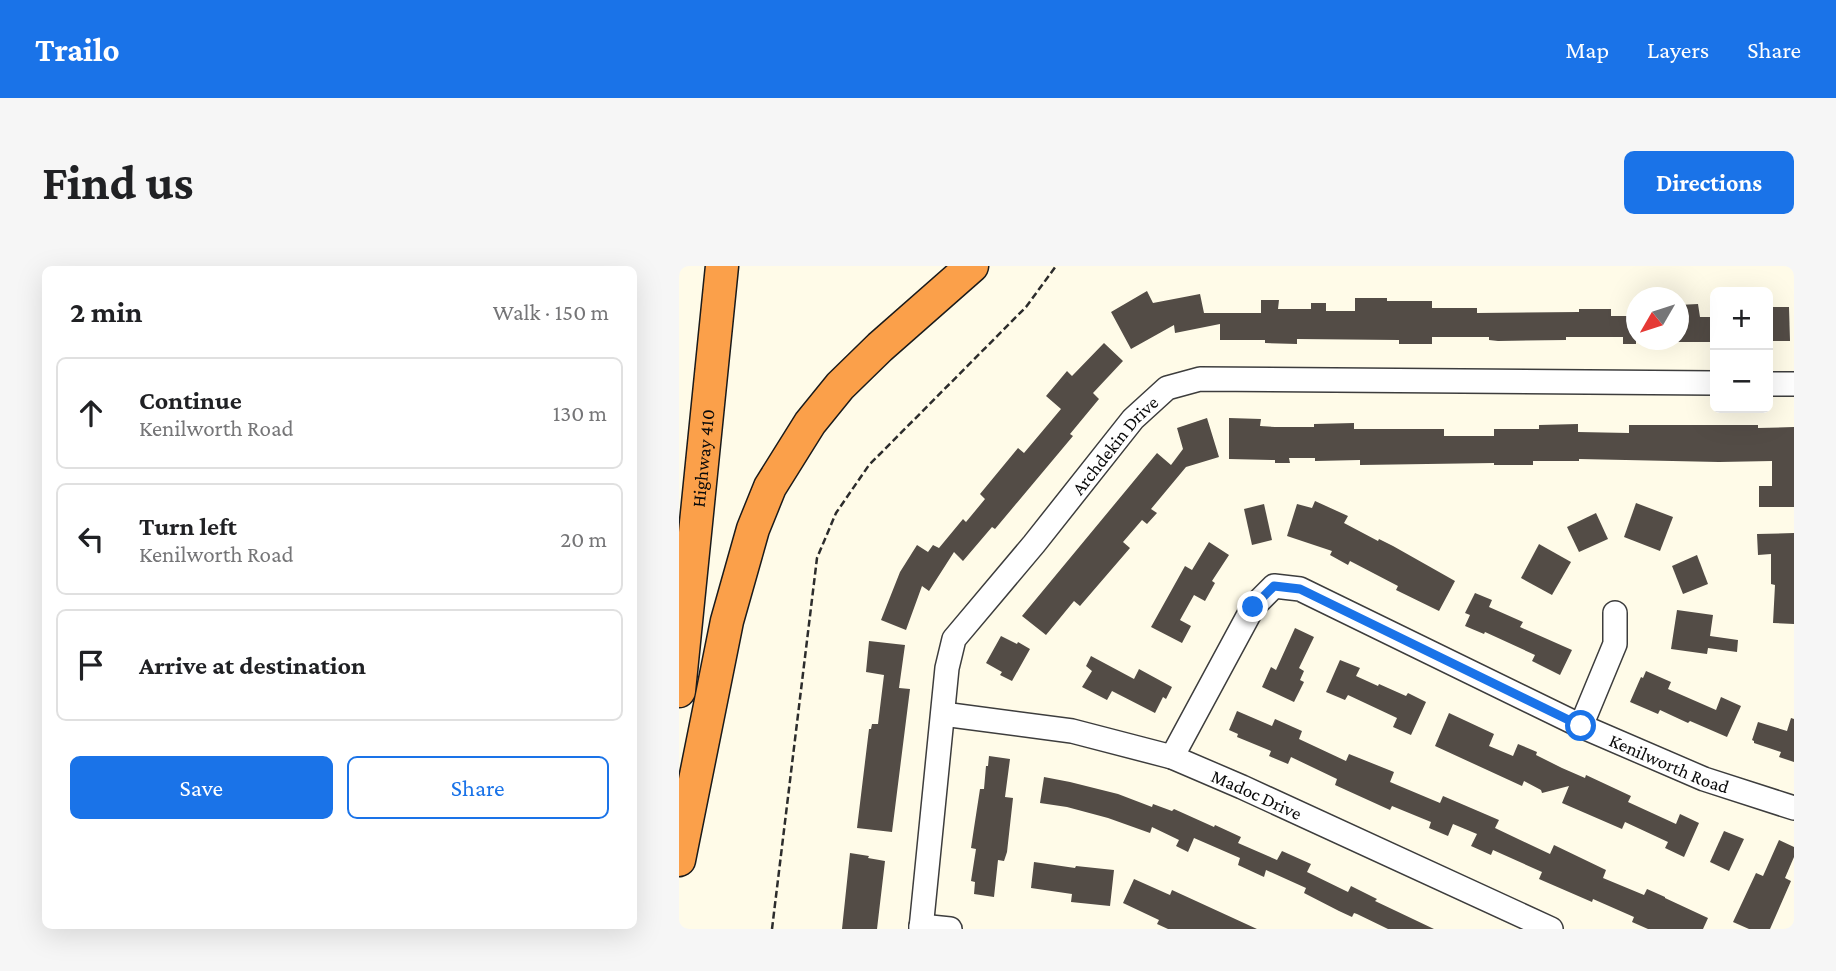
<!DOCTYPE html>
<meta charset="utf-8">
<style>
body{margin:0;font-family:"Crimson Pro",serif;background:#f6f6f6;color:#202124}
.controls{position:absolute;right:21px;top:21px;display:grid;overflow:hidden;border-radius:10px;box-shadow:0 7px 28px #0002}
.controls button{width:63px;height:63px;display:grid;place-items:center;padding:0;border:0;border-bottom:2px solid #e0e0e0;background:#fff;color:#202124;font:35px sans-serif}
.compass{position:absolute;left:947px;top:21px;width:63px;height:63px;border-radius:50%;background:#fff;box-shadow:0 7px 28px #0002;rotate:231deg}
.stop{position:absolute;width:21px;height:21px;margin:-16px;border:5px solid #1a73e8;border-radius:50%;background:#fff}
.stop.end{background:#1a73e8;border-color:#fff;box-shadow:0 2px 7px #0008}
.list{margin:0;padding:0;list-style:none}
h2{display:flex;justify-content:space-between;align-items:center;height:91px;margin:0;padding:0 28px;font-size:30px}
h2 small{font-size:23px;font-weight:400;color:#757577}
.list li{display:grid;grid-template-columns:46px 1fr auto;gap:21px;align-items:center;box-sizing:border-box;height:112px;margin:0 14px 14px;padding:0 14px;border:2px solid #e0e0e0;border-radius:10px}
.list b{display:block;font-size:26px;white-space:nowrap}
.list p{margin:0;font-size:23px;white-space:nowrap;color:#757577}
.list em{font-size:23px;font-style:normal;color:#757577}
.actions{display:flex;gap:14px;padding:21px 28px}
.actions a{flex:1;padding:16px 0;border:2px solid #1a73e8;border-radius:10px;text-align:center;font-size:24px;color:#1a73e8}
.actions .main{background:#1a73e8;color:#fff}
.icon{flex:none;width:38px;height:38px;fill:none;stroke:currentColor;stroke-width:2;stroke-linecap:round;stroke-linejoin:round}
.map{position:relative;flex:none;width:1115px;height:663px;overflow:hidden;border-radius:10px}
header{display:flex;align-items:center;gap:42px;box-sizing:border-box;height:98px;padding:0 35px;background:#1a73e8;color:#fff}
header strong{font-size:33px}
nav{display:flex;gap:38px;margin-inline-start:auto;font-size:24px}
.intro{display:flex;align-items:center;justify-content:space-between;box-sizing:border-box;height:168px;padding:0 42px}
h1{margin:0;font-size:49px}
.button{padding:18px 32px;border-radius:10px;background:#1a73e8;color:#fff;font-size:24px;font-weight:700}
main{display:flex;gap:42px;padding:0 42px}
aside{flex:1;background:#fff;border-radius:10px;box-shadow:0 7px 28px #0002}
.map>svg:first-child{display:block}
.building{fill:#534c46}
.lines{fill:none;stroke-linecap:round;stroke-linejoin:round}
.minor-casing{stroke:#3d3d3d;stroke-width:26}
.highway-casing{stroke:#1b1b1b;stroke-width:35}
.path{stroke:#2c2c2c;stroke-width:2.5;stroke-dasharray:7 3.5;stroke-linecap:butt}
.minor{stroke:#fff;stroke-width:23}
.highway{stroke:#fba04a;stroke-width:32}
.route{stroke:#1a73e8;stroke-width:9}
.labels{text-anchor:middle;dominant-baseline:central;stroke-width:7;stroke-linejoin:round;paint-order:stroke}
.street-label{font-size:19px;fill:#0a0a0a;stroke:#fff}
</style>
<header>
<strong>Trailo</strong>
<nav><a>Map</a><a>Layers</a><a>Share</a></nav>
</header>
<div class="intro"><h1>Find us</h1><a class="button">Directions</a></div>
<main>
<aside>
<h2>2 min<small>Walk · 150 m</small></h2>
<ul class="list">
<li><svg class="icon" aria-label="ahead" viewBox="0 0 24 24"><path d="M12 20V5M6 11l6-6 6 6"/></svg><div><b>Continue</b><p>Kenilworth Road</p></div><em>130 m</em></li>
<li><svg class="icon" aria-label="left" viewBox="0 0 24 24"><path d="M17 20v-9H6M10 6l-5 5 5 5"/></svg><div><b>Turn left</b><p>Kenilworth Road</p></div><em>20 m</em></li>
<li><svg class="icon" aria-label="arrive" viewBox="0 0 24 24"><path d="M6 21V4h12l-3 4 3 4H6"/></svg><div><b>Arrive at destination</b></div></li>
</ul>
<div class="actions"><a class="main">Save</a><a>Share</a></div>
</aside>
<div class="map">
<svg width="1115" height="663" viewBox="0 0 1115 663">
<rect width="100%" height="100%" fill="#fffbe8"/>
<g class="building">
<path d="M468,25l6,12 47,-9 4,19h57v-13h18l-1,9h33v-6h15v8h29v-13h32v3h45v7h45v5l102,-1v-3h32v7h25v28h-13v-7h-57v3l-68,1 -9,-1v-3h-57v7h-33v-4l-102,-1v5l-32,-1v-3h-45v-16l-45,9 -1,-8 -43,24 -20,-37z"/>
<path d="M1019,38l2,13h15v25h-37v-37z"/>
<path d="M1089,41h21l1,34h-22z"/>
<path d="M425,77l19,18 -30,32 6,6 -29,35 3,2 -78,93 -3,-2 -29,34 -9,-9 -25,39 -7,-5 -16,44 -25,-10 19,-48 17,-27 11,7 5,-7 6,3 24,-29 3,3 19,-23 -5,-5 38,-46 6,5 37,-44 -15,-13 21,-25 5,5z"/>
<path d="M528,152l12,39 -33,10 -35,42 6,4 -10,11 -5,-4 -19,22 7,6 -50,58 -6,-5 -28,34 -24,-19 135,-163 14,12 12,-16 -6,-21z"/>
<path d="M550,152l32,1 -1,7 15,1h39v-3l40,-1v6h90v7h50v-7h45v-4l39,-1v8l51,1v-8h129v3l36,-1v80h-35v-21h13v-25l-53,1 -140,-3v2h-46v4h-39v-2l-134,2v-5l-45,1v-3h-26l1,5h-15v-3l-46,-1z"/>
<path d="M636,235l33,15 -4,7 34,18 1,-2 14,7 62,35 -16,30 -43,-21 2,-4 -48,-25 -2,4 -18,-10 2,-4 -45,-15 10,-32 15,4z"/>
<path d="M957,237l37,14 -13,34 -36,-14z"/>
<path d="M585,238l8,36 -20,5 -8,-36z"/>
<path d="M917,247l12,26 -29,13 -12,-25z"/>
<path d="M1115,267v91l-21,-1 2,-38 -4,-1v-30l-13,1 -1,-21z"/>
<path d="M530,276l20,13 -17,26 3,2 -10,18 -11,-6 -14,25 11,6 -9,17 -31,-16 34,-61 7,4z"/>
<path d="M860,278l32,18 -19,33 -31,-17z"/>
<path d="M1018,289l11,29 -25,10 -11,-28z"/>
<path d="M796,327l17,7 -3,7 34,15 -3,5 52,23 -12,25 -28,-14 3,-6 -50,-23 -1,2 -19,-8 5,-11 -5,-2z"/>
<path d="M998,344l36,5 -3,21 28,4 -1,12 -29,-4 -1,6 -36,-5z"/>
<path d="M616,362l19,9 -15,31 5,3 -4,9 4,2 -10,20 -32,-15 9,-20 5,3z"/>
<path d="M322,370l16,8 1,-2 12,7 -18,32 -12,-6 2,-3 -16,-9z"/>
<path d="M190,375l36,4 -6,43 11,1 -18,143 -35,-4 12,-99h2l1,-5h6l6,-49 -18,-3z"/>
<path d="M412,390l43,23 5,-10 33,18 -6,12 -3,-2 -8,16 -43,-22 -5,9 -25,-13 10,-16 -6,-5z"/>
<path d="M661,394l20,8 -4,8 22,10 1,-2 27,12 2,-3 18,9 -15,33 -18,-8 4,-9 -49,-23 -3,5 -19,-8z"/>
<path d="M967,405l25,11 -3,7 48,21 5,-13 20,9 -14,31 -37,-16 -2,2 -28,-13 -2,4 -28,-12 11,-25 2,1z"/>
<path d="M558,445l35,15 3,-7 27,12 -3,8 47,22 3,-7 45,18 -4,10 50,21 3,-7 56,24 -4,8 55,26 4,-9 52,25 -3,8 41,17 3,-6 18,8v1l43,20 -5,11h-55l-16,-7 2,-5 -41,-18 -1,3 -53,-23 3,-7 -49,-22 -2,5 -20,-9 6,-12 -24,-10 -5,12 -19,-8 2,-6 -39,-16 -2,4 -55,-25 2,-6 -46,-22 -3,7 -19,-8 2,-5 -34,-14 1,-3 -9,-4z"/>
<path d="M770,447l45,21 -5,12 24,10 5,-12 19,8 -1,3 26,13 23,10 1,-3 45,21 -3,6 48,22 4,-10 19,9 -15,34 -19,-9 3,-6 -43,-20 -3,7 -60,-26 7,-17 -27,7 -1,-3 -17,-9 -2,5 -87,-40z"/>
<path d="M1112,452l3,1v43l-15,-5 2,-5 -27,-9v-2l-2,-1 6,-18 29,9z"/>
<path d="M310,490l21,3 -5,38 8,1 -6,54 -3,9 -6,-1 -4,37 -20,-3 1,-12 -4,-1 5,-32 -5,-1 3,-20 6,-39h4l2,-23h2z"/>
<path d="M365,511l26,5 48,12 34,13 1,-3 19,7 2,-2 40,18 1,-2 26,12 -3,6 39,17 5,-9 29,13 -4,8 41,20 3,-6 26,13 -2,2 59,28h-46l-31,-15 -3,-1 -2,4 -13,-6 -35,-18 2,-5 -40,-18 -2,7 -26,-12 2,-7 -46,-20 -6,14 -12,-6 3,-6 -27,-13 -2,6 -42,-15 -41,-11 -27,-4z"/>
<path d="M1045,565l20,8 -15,32 -19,-9z"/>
<path d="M1100,574l15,7v10l-9,21 6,3 -21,48h-21l-16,-7 23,-49 7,3z"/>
<path d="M171,587l19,3 -1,2 17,3 -8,68h-35z"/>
<path d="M355,596l41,6 1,-2 38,4 -4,36 -39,-4 1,-8 -41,-6z"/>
<path d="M455,613l36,16 2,-5 85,39h-89l-11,-5 2,-4 -36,-17z"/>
</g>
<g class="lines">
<g class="minor-casing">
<g id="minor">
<path d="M1089,118h26"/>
<path id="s1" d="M264,448l129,17 100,26 70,30 309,142"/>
<path d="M902,460l34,-82v-31"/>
<path id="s2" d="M493,491l81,-150 21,-21 26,3 281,137 123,53 90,29"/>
<path d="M242,660l29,3"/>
<path id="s3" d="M242,663l26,-261 7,-29 80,-95 99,-125 34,-31 33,-9 515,4"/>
</g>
</g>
<g class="highway-casing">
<g id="highway">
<path id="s4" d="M0,425l43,-425"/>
<path d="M0,594l48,-239 26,-92 17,-42 40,-64 30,-37 40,-39 92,-81"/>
</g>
</g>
<path class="path" d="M93,663l45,-371 19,-45 33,-48 157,-158 30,-41"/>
<use href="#minor" class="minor"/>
<use href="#highway" class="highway"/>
</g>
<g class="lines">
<path class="route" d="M574,341l21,-21 26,3 281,137"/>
</g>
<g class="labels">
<g class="street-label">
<text stroke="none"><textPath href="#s3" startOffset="544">Archdekin Drive</textPath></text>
<text stroke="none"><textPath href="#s4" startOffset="234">Highway 410</textPath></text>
<text stroke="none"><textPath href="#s2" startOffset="635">Kenilworth Road</textPath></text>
<text stroke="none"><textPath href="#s1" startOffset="326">Madoc Drive</textPath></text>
</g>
</g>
</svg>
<div class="controls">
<button>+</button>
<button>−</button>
</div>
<svg class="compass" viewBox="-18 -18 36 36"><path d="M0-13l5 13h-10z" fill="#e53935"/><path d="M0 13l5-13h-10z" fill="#757577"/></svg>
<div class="stop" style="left:902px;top:460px"></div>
<div class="stop end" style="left:574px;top:341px"></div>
</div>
</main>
